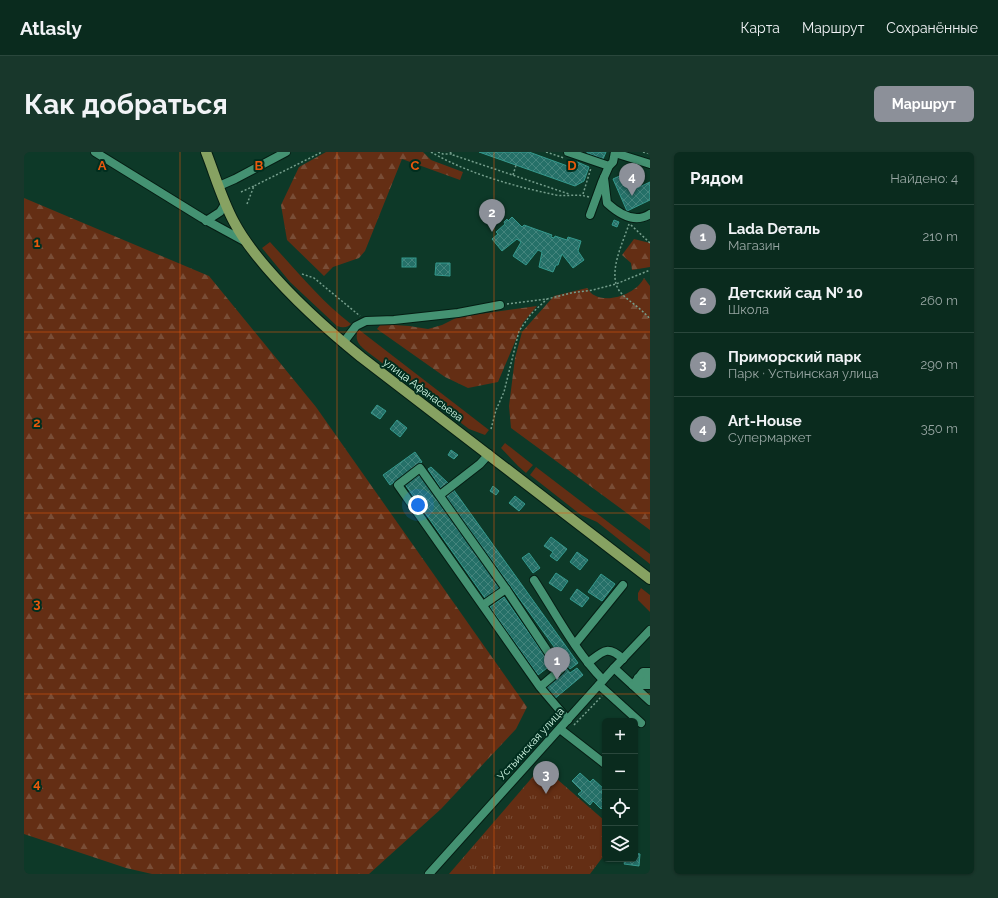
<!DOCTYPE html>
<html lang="ru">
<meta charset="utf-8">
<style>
body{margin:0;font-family:Raleway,sans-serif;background:#18372b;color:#f1f3f6}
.controls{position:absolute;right:12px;bottom:12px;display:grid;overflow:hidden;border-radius:6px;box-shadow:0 1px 3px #0004}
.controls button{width:36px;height:36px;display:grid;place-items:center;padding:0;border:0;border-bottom:1px solid #2a473c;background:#0a2b1e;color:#f1f3f6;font:20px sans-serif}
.you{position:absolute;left:394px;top:353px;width:14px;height:14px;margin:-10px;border:3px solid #fff;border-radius:50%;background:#1a73e8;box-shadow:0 0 0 6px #1a73e833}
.badge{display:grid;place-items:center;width:26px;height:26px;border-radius:50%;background:#8c9099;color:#fff;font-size:13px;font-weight:700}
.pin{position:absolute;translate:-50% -33px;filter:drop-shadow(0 1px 2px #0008)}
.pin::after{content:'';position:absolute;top:21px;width:14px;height:12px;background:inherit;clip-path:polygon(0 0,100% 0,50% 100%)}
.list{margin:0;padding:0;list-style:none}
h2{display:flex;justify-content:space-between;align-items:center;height:52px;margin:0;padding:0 16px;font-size:17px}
h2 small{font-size:13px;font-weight:400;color:#99a7a4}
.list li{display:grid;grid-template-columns:26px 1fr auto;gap:12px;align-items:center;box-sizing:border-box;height:64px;padding:0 16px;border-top:1px solid #2a473c}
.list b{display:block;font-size:15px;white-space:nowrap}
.list p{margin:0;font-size:13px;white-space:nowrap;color:#99a7a4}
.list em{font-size:13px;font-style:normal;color:#99a7a4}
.icon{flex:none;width:22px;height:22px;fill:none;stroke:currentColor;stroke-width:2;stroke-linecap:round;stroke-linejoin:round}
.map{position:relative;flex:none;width:626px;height:722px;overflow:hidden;border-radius:6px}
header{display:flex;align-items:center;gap:24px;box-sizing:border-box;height:56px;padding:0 20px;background:#0a2b1e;border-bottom:1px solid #2a473c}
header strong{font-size:19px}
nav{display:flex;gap:22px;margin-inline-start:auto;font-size:14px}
.intro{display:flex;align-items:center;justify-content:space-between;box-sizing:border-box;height:96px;padding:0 24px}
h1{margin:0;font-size:28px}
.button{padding:10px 18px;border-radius:6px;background:#8c9099;color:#fff;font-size:14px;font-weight:700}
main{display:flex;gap:24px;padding:0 24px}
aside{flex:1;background:#0a2b1e;border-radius:6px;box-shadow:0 1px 3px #0004}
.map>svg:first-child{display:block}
.grass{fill:#642e14}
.forest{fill:url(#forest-firs)}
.park{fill:url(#park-tufts)}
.building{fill:url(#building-cross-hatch);stroke:#35998d}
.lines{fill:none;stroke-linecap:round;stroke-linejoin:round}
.minor-casing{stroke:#051d13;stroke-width:10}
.major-casing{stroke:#051d13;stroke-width:12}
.path{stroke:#759e8c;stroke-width:1.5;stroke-dasharray:2 2;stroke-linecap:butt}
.minor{stroke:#449272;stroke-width:8}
.major{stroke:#87a262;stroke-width:10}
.grid{fill:none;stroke:#e8590c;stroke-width:1;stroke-opacity:0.55}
.labels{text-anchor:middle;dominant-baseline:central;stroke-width:4;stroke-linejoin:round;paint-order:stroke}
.street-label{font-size:11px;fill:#d1f7e4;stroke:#012e1f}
.grid-label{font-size:13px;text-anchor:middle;font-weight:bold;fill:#e8590c;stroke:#012e1f;stroke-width:4;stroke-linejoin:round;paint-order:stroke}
</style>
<header>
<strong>Atlasly</strong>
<nav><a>Карта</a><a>Маршрут</a><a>Сохранённые</a></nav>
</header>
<div class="intro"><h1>Как добраться</h1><a class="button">Маршрут</a></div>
<main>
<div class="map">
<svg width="626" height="722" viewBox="0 0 626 722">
<defs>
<pattern id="forest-firs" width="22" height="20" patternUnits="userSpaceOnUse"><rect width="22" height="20" fill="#642e14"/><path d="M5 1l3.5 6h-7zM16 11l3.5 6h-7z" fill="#794d36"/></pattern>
<pattern id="park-tufts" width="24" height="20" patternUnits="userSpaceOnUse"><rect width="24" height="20" fill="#642e14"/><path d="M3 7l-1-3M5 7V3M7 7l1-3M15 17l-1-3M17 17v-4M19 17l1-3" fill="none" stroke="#794d36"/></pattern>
<pattern id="building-cross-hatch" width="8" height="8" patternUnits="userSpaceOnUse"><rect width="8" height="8" fill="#257068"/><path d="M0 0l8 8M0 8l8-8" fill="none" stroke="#44857d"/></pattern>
</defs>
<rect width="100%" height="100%" fill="#0d3928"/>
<g class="grass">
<path d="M246,90c26,28 51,59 81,82 -4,4 -8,4 -14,2l-47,-44 -28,-34z"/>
<path d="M334,177l131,101 -4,5 -16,-6 -104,-79c-8,-7 -10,-11 -7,-21z"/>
<path d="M481,291l28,22 -7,8 -8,-7 -17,-18z"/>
<path d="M512,315l114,87v10l-53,-42 -16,-7 -51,-40z"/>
<path d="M617,436l9,7v17l-12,-12v-7z"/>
</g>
<g class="forest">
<path d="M302,0h97l8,8 32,12 -3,8 -58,-21 -37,92 -6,7 -26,9 -9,9 -37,-36 -6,-35 18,-38z"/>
<path d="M0,46l185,78 107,131 211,300 -11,22 -75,80 -72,65h-217l-26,-6 -102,-34z"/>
<path d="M610,87l16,4v24l-18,3 -1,-7 -9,-8z"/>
<path d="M620,126l6,8v244l-139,-102 -2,-22 6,-48 7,-26 32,-36 33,-8c2,2 4,6 7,7 15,9 43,-2 50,-17z"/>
<path d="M513,154l-14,17 -25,59 -30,6 -23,-11 -68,-48 4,-5 28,2 19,3 14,-4 16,-8z"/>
</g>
<path class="park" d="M518,614l63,55v33l-15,20h-141z"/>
<g class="building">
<path d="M455,0h50l44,16 2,-7 14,6 -5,14 -9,5z"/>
<path d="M563,0h19l-3,7 -16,-6z"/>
<path d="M604,20l7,17 15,-7v18l-23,11 -14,-32z"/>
<path d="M488,65l10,10 2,-2 28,10 -1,2 3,1 1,-2 12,4 1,-3 13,4 -3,10 6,9 -11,8 -11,-14 -4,11h-2l-3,7 -14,-5 3,-15 -4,-2 -12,15 -13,-9 8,-14 -4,-3 -15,12 -10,-12 6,-5 -2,-2 9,-8 -1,-2 3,-3 1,2z"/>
<path d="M590,68l5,2 -2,5 -5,-2z"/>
<rect x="378" y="106" width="14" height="9"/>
<path d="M412,111h14v13l-15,-1z"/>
<path d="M353,253l9,6 -6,8 -9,-6z"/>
<path d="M373,268l10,8 -7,9 -10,-8z"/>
<path d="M427,298l7,5 -4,4 -6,-4z"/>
<path d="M391,300l7,10 -32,23 -7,-10z"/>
<path d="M407,315l17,16 -6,7 -14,-21z"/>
<path d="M395,320l81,115 -15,11 -81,-115z"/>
<path d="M469,334l6,5 -3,4 -6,-4z"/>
<path d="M429,337l125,174 -8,6 -125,-174z"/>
<path d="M491,344l10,8 -6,7 -10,-8z"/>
<path d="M527,385l16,12 -10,12 -7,-5 3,-4 -9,-6z"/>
<path d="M553,400l11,8 -8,10 -10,-8z"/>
<path d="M505,401l11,15 -7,5 -11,-15z"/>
<path d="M532,421l12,8 -7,10 -12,-8z"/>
<path d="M577,422l14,10 -13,17 -14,-9z"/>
<path d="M553,437l12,9 -7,9 -12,-8z"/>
<path d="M480,445l47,68 -13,10 -48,-68z"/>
<path d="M542,516l4,5 7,-5 6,7 -30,25 -10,-13z"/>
<path d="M556,621l10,9 3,-3 11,10 -3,3 4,4v9l-4,4 -8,-8 -3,4 -12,-11 4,-3 -10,-10z"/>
<path d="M611,701l5,1 -1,12 -15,-2 1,-2 -10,-2v-1h20z"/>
</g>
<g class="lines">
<g class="minor-casing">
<g id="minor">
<path d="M71,0l107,66 44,24"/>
<path d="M544,0l41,14"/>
<path d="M591,1l35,11"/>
<path d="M580,26l3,25c12,11 28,21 43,11"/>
<path d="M195,34l16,-7 51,-27"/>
<path d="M566,63l12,-33 7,-16 4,-4 2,-10"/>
<path d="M182,69l14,-9 5,-8"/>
<path d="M319,191l13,-17 10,-5 28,-1 64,-7 42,-8"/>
<path d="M416,343l40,-31 9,-10"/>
<path d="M510,428c22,34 41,71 69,100"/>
<path d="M459,453l23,-16"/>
<path d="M551,492l48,-59"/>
<path d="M564,511c14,-11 19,-19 35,-4"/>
<path d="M590,516l36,33"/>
<path d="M614,526h12"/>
<path d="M575,533l42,38"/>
<path d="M609,533l10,-13h7"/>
<path d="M609,533h17"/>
<path d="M516,535l20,-17 -54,-81 -86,-121 -22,17 142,202 28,33"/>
<path d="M536,577l45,35"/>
<path d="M405,722l185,-206 36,-38"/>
</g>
</g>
<g class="major-casing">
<path id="major" d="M182,0c9,23 16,48 28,70 9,17 20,31 32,45 30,35 59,61 95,90l289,222"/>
</g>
<g class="path">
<path d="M407,0c38,22 82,34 125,43 12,2 20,-2 33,2"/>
<path d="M414,0l5,2h9"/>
<path d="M426,0l3,3 116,39"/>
<path d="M522,0l18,6"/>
<path d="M619,0l7,2"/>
<path d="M489,23l3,-10"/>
<path d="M217,40l13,-6"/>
<path d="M559,42l8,-26"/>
<path d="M223,52l7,-18 68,-34"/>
<path d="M605,72c-6,19 -24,53 -7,70 9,9 20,15 28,25"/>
<path d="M607,73l19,18"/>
<path d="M278,122l12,4 46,38"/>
<path d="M483,152l40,-5 24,-6 22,-3 23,-6 34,-14"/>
<path d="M467,277l5,-19 8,-18 15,-61 12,-17 16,-15"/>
<path d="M550,573l28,-29"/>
</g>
<use href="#minor" class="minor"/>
<use href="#major" class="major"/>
</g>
<path class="grid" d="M156,0v722M313,0v722M470,0v722M0,180h626M0,361h626M0,542h626"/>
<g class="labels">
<g class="street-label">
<text transform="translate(399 238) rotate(37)">улица Афанасьева</text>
<text transform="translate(507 592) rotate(-48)">Устьинская улица</text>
</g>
</g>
<g class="grid-label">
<text x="78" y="18">A</text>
<text x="235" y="18">B</text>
<text x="391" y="18">C</text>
<text x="548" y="18">D</text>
<text x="13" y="95">1</text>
<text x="13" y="275">2</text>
<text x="13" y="456">3</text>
<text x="13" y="636">4</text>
</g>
</svg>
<div class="controls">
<button>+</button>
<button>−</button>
<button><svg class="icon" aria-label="locate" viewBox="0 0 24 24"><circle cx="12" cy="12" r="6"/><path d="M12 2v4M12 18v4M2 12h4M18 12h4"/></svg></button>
<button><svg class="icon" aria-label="layers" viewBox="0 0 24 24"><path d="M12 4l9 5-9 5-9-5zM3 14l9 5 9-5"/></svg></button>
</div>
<div class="you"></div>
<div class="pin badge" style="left:533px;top:528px">1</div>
<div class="pin badge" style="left:468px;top:80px">2</div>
<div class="pin badge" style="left:522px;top:642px">3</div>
<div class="pin badge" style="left:608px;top:44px">4</div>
</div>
<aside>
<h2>Рядом<small>Найдено: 4</small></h2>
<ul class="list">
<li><span class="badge">1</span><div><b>Lada Dеталь</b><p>Магазин</p></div><em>210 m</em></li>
<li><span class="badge">2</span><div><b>Детский сад № 10</b><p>Школа</p></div><em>260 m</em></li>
<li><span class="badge">3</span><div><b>Приморский парк</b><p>Парк · Устьинская улица</p></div><em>290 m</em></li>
<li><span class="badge">4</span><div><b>Art-House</b><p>Супермаркет</p></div><em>350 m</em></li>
</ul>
</aside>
</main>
